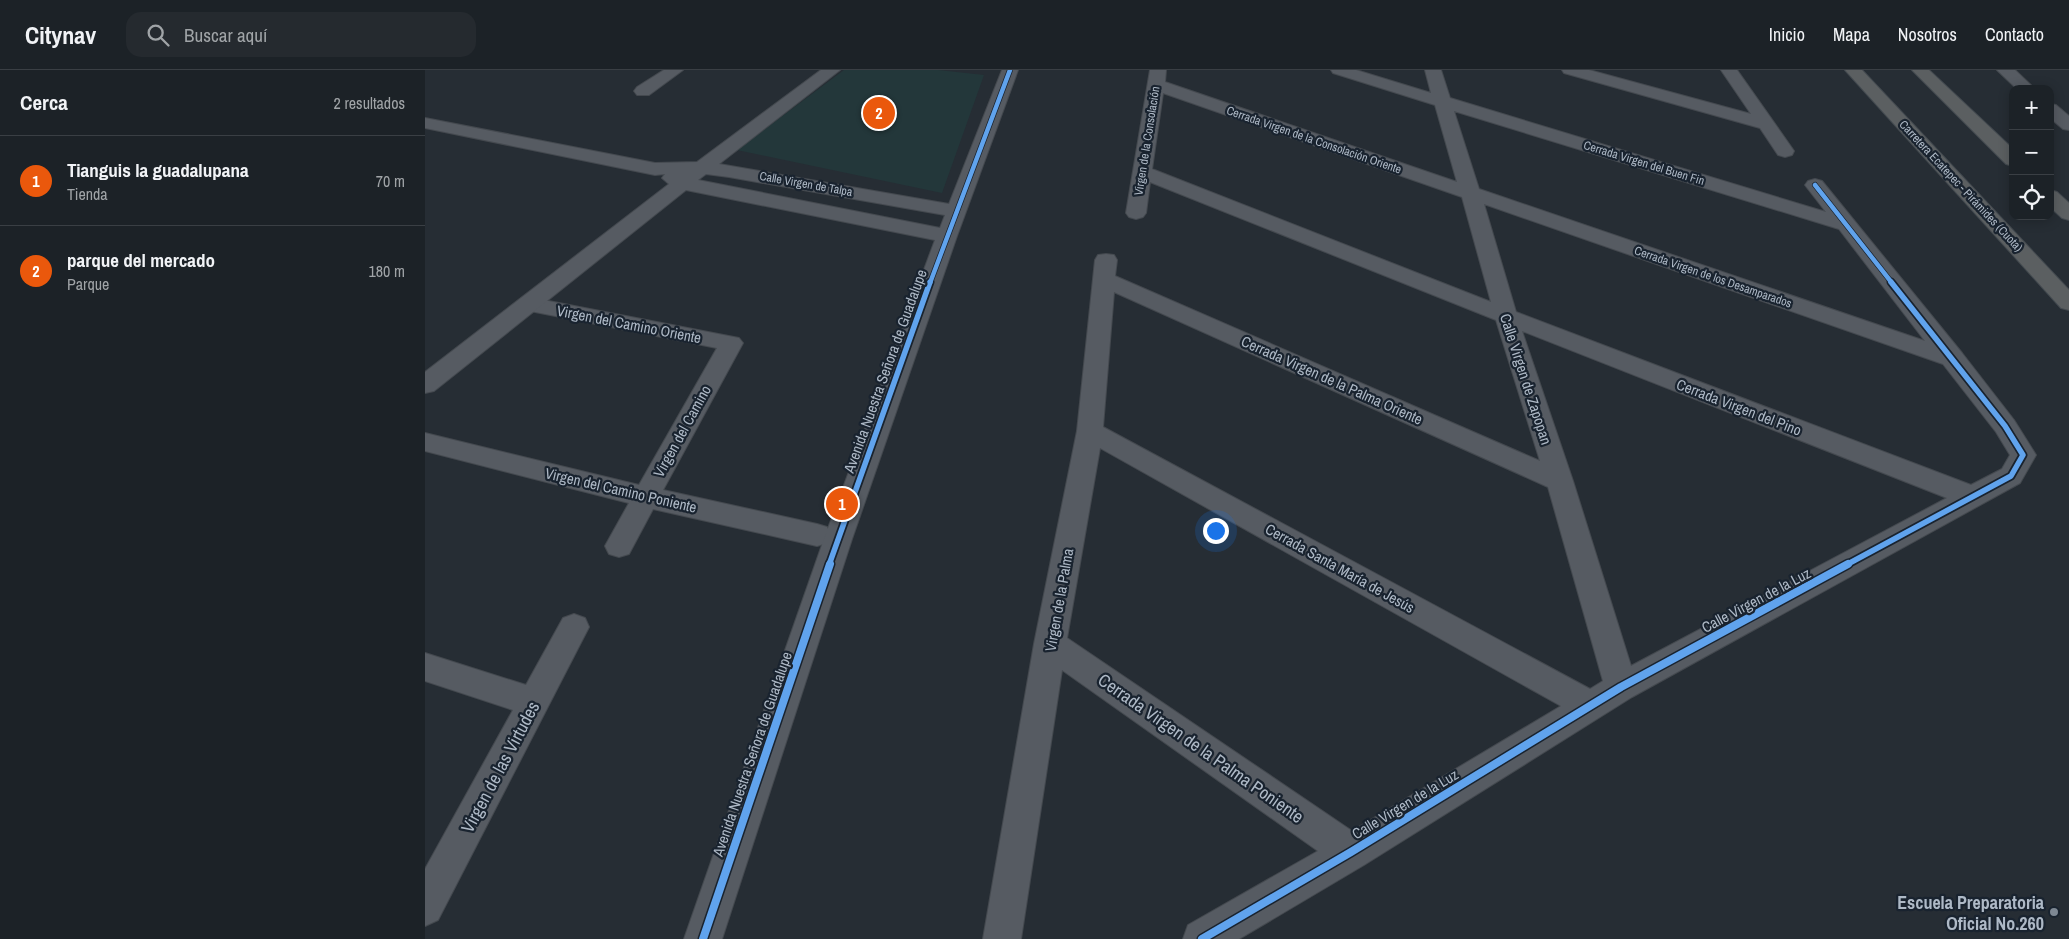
<!DOCTYPE html>
<html lang="es">
<meta charset="utf-8">
<style>
body{margin:0;font-family:"Archivo Narrow",sans-serif;background:#252a2f;color:#f1f3f6}
.controls{position:absolute;right:15px;top:15px;display:grid;overflow:hidden;border-radius:10px;box-shadow:0 2px 12px #0003}
.controls button{width:45px;height:45px;display:grid;place-items:center;padding:0;border:0;border-bottom:1px solid #3a3f44;background:#1c2227;color:#f1f3f6;font:25px sans-serif}
.you{position:absolute;left:790px;top:460px;width:18px;height:18px;margin:-12px;border:4px solid #fff;border-radius:50%;background:#1a73e8;box-shadow:0 0 0 8px #1a73e833}
.badge{display:grid;place-items:center;width:32px;height:32px;border-radius:50%;background:#ea580c;color:#fff;font-size:16px;font-weight:700}
.pin{position:absolute;translate:-50% -50%;border:2px solid #fff;box-shadow:0 1px 5px #0006}
.list{margin:0;padding:0;list-style:none}
h2{display:flex;justify-content:space-between;align-items:center;height:65px;margin:0;padding:0 20px;font-size:21px}
h2 small{font-size:16px;font-weight:400;color:#a0a4a7}
.list li{display:grid;grid-template-columns:32px 1fr auto;gap:15px;align-items:center;box-sizing:border-box;height:90px;padding:0 20px;border-top:1px solid #3a3f44}
.list b{display:block;font-size:19px;white-space:nowrap}
.list p{margin:0;font-size:16px;white-space:nowrap;color:#a0a4a7}
.list em{font-size:16px;font-style:normal;color:#a0a4a7}
.icon{flex:none;width:28px;height:28px;fill:none;stroke:currentColor;stroke-width:2;stroke-linecap:round;stroke-linejoin:round}
.map{position:relative;flex:none;width:1644px;height:869px;overflow:hidden}
header{display:flex;align-items:center;gap:30px;box-sizing:border-box;height:70px;padding:0 25px;background:#1c2227;border-bottom:1px solid #3a3f44}
header strong{font-size:24px}
nav{display:flex;gap:28px;margin-inline-start:auto;font-size:18px}
.search{width:350px;height:45px;background:#252a2f;display:flex;align-items:center;gap:12px;box-sizing:border-box;padding:0 18px;border-radius:15px;color:#a0a4a7;font-size:19px}
main{display:flex}
aside{flex:1;background:#1c2227}
.map>svg:first-child{display:block}
.green{fill:#23373a}
.lines{fill:none;stroke-linecap:round;stroke-linejoin:round}
.minor-casing{stroke:#44494f;stroke-width:2}
.tertiary-casing{stroke:#44494f;stroke-width:2}
.motorway-casing{stroke:#42494f;stroke-width:2}
.minor{fill:#565b62;fill-rule:evenodd}
.tertiary{fill:#565b62;fill-rule:evenodd}
.motorway{fill:#5b5f61;fill-rule:evenodd}
.cycleway-far2-casing{stroke:#19232f;stroke-width:6}
.cycleway-far1-casing{stroke:#19232f;stroke-width:9}
.cycleway-casing{stroke:#19232f;stroke-width:11}
.cycleway-far2{stroke:#60a3ed;stroke-width:4.5}
.cycleway-far1{stroke:#60a3ed;stroke-width:5.5}
.cycleway{stroke:#60a3ed;stroke-width:8}
.poi-dot{fill:#7e8893;stroke:#19232f;stroke-width:2}
.labels{text-anchor:middle;dominant-baseline:central;stroke-width:4.5;stroke-linejoin:round;paint-order:stroke}
.far-street-label{font-size:12px;fill:#aeb9c6;stroke:#19232f}
.street-label{font-size:15px;fill:#aeb9c6;stroke:#19232f}
.near-street-label{font-size:18px;fill:#aeb9c6;stroke:#19232f}
.near-poi-label{font-size:18px;font-weight:bold;fill:#aeb9c6;stroke:#19232f;text-anchor:end}
</style>
<header>
<strong>Citynav</strong>
<div class="search"><svg class="icon" aria-label="search" viewBox="0 0 24 24"><circle cx="10" cy="10" r="6"/><path d="M15 15l6 6"/></svg>Buscar aquí</div>
<nav><a>Inicio</a><a>Mapa</a><a>Nosotros</a><a>Contacto</a></nav>
</header>
<main>
<aside>
<h2>Cerca<small>2 resultados</small></h2>
<ul class="list">
<li><span class="badge">1</span><div><b>Tianguis la guadalupana</b><p>Tienda</p></div><em>70 m</em></li>
<li><span class="badge">2</span><div><b>parque del mercado</b><p>Parque</p></div><em>180 m</em></li>
</ul>
</aside>
<div class="map">
<svg width="1644" height="869" viewBox="0 0 1644 869">
<rect width="100%" height="100%" fill="#262d34"/>
<path class="green" d="M419,0h94l46,5 -42,118 -205,-43z"/>
<g class="lines">
<g class="minor-casing">
<g id="minor">
<path d="M239,0h19l-34,25h-12l-3,-4 3,-4z"/>
<path d="M725,0h16l-1,12 292,100 -22,-77 -102,-32 -2,-3h25l75,23 -6,-23h16l9,28 376,114 -21,-27 3,-4 7,-2 7,2 140,172 52,67 22,35 -16,28 -388,214 -268,168 -125,74h-56l5,-14 130,-74 -256,-181 -41,269h-38l51,-295 43,-213 18,-171 3,-5 8,-1 8,1 3,5 -2,16 425,185 -44,-141 -346,-138 -4,31 -3,4 -7,2 -7,-2 -3,-4zM738,23l299,104 29,105 -339,-133zM1029,41l385,118 86,112 -446,-152zM1059,134l459,160 53,68 14,23 -8,14 -31,16 -455,-173zM689,222l434,195 55,194 -13,8 -487,-262zM1097,261l425,167 -316,168 -58,-185zM675,378l461,258 -209,125 -285,-193z"/>
<path d="M1137,0h27l162,44 -30,-44h16l57,81 -2,4 -7,2 -7,-2 -18,-27 -196,-55z"/>
<path d="M1572,0h18l20,19h-18z"/>
<path d="M1625,34l6,1 13,11v14l-6,-1 -13,-11z"/>
<path d="M103,227l211,41 4,5 -80,147 154,34 10,3 4,8 -4,8 -10,3 -164,-37 -24,45 -10,3 -10,-3 -4,-8 24,-43 -204,-52v-18l214,52 78,-137 -197,-39 -3,-5 3,-5z"/>
<path d="M149,544l11,4 4,9 -151,293 -13,6v-57l88,-159 -88,-29v-28l101,32 37,-67z"/>
</g>
</g>
<g class="tertiary-casing">
<path id="tertiary" d="M396,0h19l-121,94 230,40 53,-134h16l-61,166 -105,303 -130,400h-38l140,-400 111,-299 -249,-50 -252,201 -9,2v-21l244,-188 -7,-6 3,-4 -10,1 -230,-47v-10l230,45 42,-1zM281,104l23,3 216,38 -5,13 -242,-48z"/>
</g>
<g class="motorway-casing">
<g id="motorway">
<path d="M1420,0h17l207,220v20l-8,-2z"/>
<path d="M1487,0h17l84,79v17l-7,-2z"/>
<path d="M1625,120l7,2 12,11v17l-7,-2 -12,-11z"/>
</g>
</g>
<use href="#minor" class="minor"/>
<use href="#tertiary" class="tertiary"/>
<use href="#motorway" class="motorway"/>
<g class="cycleway-far2-casing">
<g id="cycleway-far2">
<path d="M1390,115l77,98"/>
<path d="M505,213l80,-213"/>
</g>
</g>
<g class="cycleway-far1-casing">
<g id="cycleway-far1">
<path d="M404,495l101,-283"/>
<path d="M1421,495l165,-89 12,-21 -18,-29 -114,-144"/>
</g>
</g>
<g class="cycleway-casing">
<g id="cycleway">
<path d="M278,869l127,-375"/>
<path d="M777,869l149,-87 270,-165 227,-123"/>
</g>
</g>
<use href="#cycleway-far2" class="cycleway-far2"/>
<use href="#cycleway-far1" class="cycleway-far1"/>
<use href="#cycleway" class="cycleway"/>
</g>
<circle class="poi-dot" cx="1629" cy="842" r="5"/>
<g class="labels">
<g class="far-street-label">
<text transform="translate(889 70) rotate(19)">Cerrada Virgen de la Consolación Oriente</text>
<text transform="translate(722 71) rotate(-81)">Virgen de la Consolación</text>
<text transform="translate(1219 93) rotate(17)">Cerrada Virgen del Buen Fin</text>
<text transform="translate(381 114) rotate(10)">Calle Virgen de Talpa</text>
<text transform="translate(1536 116) rotate(47)">Carretera Ecatepec - Pirámides (Cuota)</text>
<text transform="translate(1288 207) rotate(19)">Cerrada Virgen de los Desamparados</text>
</g>
<g class="street-label">
<text transform="translate(204 254) rotate(11)">Virgen del Camino Oriente</text>
<text transform="translate(460 301) rotate(-70)">Avenida Nuestra Señora de Guadalupe</text>
<text transform="translate(1101 309) rotate(72)">Calle Virgen de Zapopan</text>
<text transform="translate(907 310) rotate(24)">Cerrada Virgen de la Palma Oriente</text>
<text transform="translate(1314 337) rotate(21)">Cerrada Virgen del Pino</text>
<text transform="translate(257 361) rotate(-61)">Virgen del Camino</text>
<text transform="translate(196 420) rotate(13)">Virgen del Camino Poniente</text>
<text transform="translate(915 498) rotate(29)">Cerrada Santa María de Jesús</text>
<text transform="translate(634 530) rotate(-80)">Virgen de la Palma</text>
<text transform="translate(1331 530) rotate(-28)">Calle Virgen de la Luz</text>
<text transform="translate(327 684) rotate(-71)">Avenida Nuestra Señora de Guadalupe</text>
<text transform="translate(980 734) rotate(-31)">Calle Virgen de la Luz</text>
</g>
<g class="near-street-label">
<text transform="translate(776 678) rotate(35)">Cerrada Virgen de la Palma Poniente</text>
<text transform="translate(75 697) rotate(-62)">Virgen de las Virtudes</text>
</g>
<g class="near-poi-label">
<text x="1619" y="832">Escuela Preparatoria<tspan x="1619" dy="21">Oficial No.260</tspan></text>
</g>
</g>
</svg>
<div class="controls">
<button>+</button>
<button>−</button>
<button><svg class="icon" aria-label="locate" viewBox="0 0 24 24"><circle cx="12" cy="12" r="6"/><path d="M12 2v4M12 18v4M2 12h4M18 12h4"/></svg></button>
</div>
<div class="you"></div>
<div class="pin badge" style="left:417px;top:434px">1</div>
<div class="pin badge" style="left:454px;top:43px">2</div>
</div>
</main>
